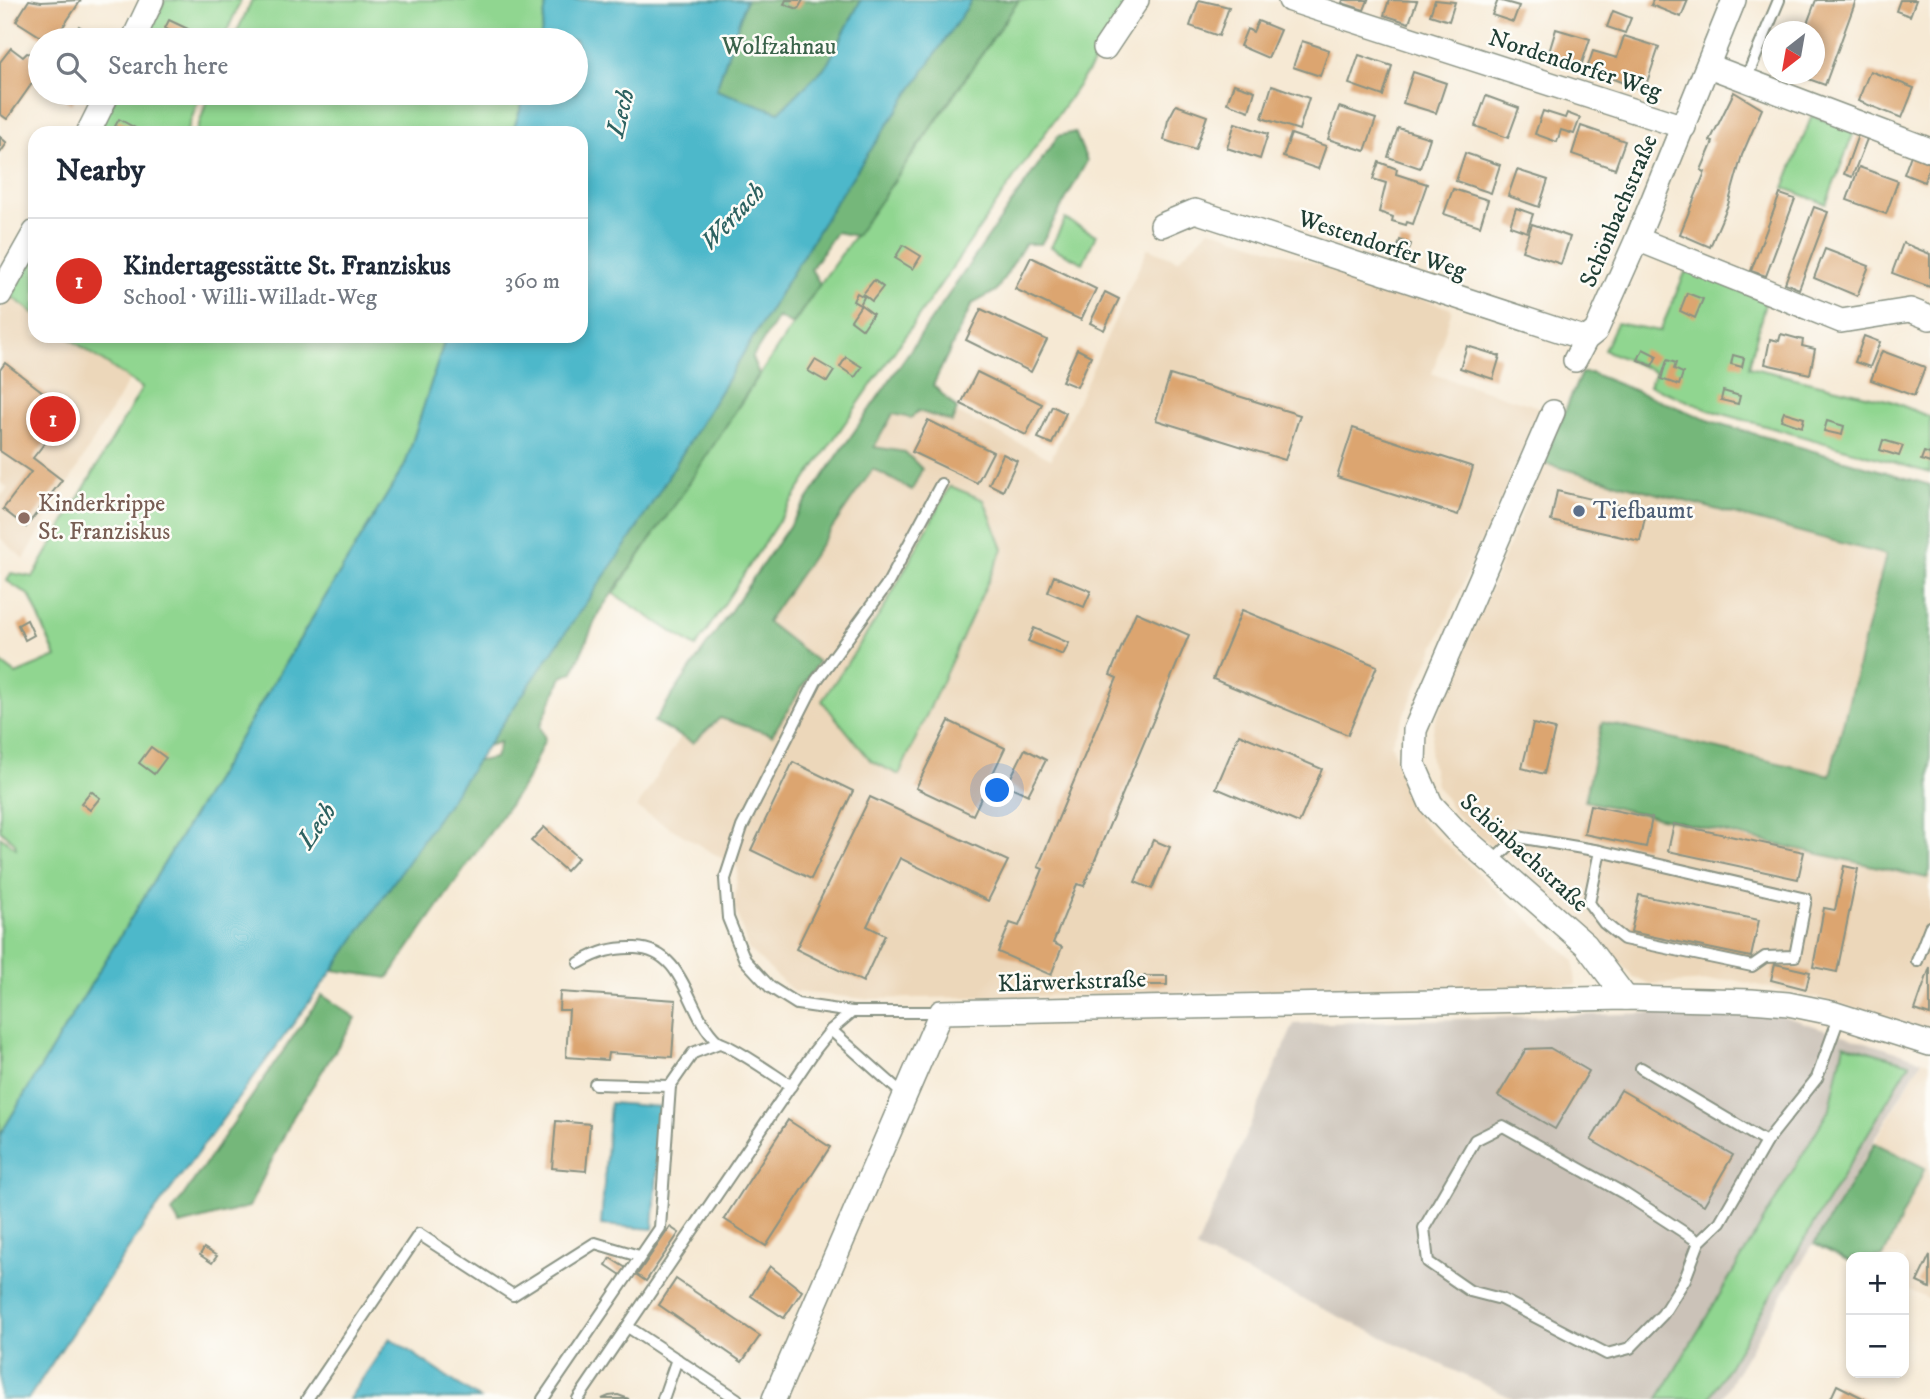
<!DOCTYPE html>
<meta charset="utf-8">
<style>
body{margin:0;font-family:"IM FELL DW Pica",serif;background:#f6f6f7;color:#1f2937}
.controls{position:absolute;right:21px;bottom:21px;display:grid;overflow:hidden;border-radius:14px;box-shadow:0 4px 10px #0003}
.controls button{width:63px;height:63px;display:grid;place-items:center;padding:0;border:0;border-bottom:2px solid #e0e1e3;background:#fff;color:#1f2937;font:35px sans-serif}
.compass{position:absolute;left:1762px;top:21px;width:63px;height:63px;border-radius:50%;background:#fff;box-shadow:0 4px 10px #0003;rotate:211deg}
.you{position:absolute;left:998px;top:791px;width:24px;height:24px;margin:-18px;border:5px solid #fff;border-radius:50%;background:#1a73e8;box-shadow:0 0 0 10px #1a73e833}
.badge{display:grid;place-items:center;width:46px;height:46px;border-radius:50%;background:#d93025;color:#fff;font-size:23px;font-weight:700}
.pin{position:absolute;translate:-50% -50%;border:4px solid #fff;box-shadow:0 2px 7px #0006}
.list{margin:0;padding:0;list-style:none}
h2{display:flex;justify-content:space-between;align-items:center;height:91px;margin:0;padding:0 28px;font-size:30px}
h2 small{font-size:23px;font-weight:400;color:#747a83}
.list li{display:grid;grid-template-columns:46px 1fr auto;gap:21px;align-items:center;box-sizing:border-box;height:126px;padding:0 28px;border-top:2px solid #e0e1e3}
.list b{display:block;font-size:26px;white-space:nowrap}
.list p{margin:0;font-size:23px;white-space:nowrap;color:#747a83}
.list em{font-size:23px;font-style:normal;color:#747a83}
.icon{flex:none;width:38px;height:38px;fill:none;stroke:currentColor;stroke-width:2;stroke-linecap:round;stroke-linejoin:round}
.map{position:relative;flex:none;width:1930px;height:1399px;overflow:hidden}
.search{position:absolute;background:#fff;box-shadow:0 4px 10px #0003;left:28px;top:28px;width:560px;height:77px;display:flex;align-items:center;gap:18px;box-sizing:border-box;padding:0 24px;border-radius:38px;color:#747a83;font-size:26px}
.panel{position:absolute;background:#fff;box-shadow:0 4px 10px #0003;left:28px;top:126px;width:560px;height:217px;border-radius:21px}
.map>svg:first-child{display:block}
.built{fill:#ecd7ba}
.industrial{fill:#cbc2b8}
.green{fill:#90d690;stroke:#588a62;stroke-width:2}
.forest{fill:#74b77a;stroke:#4a7a57;stroke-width:2}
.water{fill:#4db8ca;stroke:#367a7f;stroke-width:2}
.building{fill:#dca570}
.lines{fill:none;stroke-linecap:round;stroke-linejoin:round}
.service-casing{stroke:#8a9384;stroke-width:14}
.minor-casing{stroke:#8a9384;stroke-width:26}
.service{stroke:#fff;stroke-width:10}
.minor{stroke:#fff;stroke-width:23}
.service-dot{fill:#5c6f8a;stroke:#fdfcf7;stroke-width:2.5}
.education-dot{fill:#8d6e63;stroke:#fdfcf7;stroke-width:2.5}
.labels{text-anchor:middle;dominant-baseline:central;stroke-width:5;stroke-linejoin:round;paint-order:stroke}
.park-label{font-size:24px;fill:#3b634b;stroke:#fdfcf7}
.street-label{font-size:24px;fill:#1f3d34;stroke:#fdfcf7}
.education-label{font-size:24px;fill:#785e54;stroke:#fdfcf7;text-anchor:start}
.service-label{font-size:24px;fill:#4e5e75;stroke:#fdfcf7;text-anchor:start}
.water-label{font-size:26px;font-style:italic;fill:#2d6261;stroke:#fdfcf7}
</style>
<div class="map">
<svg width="1930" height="1399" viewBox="0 0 1930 1399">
<rect width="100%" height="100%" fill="#fdfcf7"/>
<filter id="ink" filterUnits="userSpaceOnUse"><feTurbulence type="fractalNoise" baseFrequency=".0143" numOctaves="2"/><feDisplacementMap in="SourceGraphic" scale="14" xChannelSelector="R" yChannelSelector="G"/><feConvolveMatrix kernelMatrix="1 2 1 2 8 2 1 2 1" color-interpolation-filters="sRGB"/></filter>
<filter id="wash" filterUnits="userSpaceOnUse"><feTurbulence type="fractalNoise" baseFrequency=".00686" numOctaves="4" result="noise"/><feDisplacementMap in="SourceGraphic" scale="28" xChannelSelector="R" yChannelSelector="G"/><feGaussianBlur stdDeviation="1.57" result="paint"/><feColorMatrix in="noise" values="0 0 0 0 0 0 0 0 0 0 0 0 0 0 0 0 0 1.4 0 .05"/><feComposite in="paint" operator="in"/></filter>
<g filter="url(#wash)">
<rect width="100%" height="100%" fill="#f6e9d4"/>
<g class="built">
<path d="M1210,229l242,80 -20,65 110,34 -151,336 28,76 155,140 2,25 -710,14 -72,-7 -46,-43 -14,-45 4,-36 -101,-60 261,-424 153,75 97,-211 30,12z"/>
<path d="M11,296l24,18v22h31l63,44 -105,179 -24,-21v-40l8,-10 -8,-6v-172z"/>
<path d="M1543,463l343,91 -56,221 -228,-53 -17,79 342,77 3,-8v162l-95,-30 -101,-22 -85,4 -15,-6 -24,-27 -154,-137 -20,-29 -6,-31 4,-30z"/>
<path d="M1922,1060l8,2v238l-26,-13v-30h-21l42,-88 -50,-26z"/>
</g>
<path class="industrial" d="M1752,1010l31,6 139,44 -201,339h-207l-318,-150 98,-225z"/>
<g class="green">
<path d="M165,0h76l-18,40h-76z"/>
<path d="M252,0h295l-7,40h-307z"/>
<path d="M1019,0h118l-330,478 -111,169 -82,-53 206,-310 105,-146z"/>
<path d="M118,93h83l-15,40h-90z"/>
<path d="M210,93h316l-14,40h-316z"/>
<path d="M1812,115l42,17 -28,72 -42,-16z"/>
<path d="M1065,219l31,16 -13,28 -32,-16z"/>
<path d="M35,249v65l-24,-18z"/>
<path d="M1687,268l79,31 -17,68 142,34 39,16v56l-221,-63 -60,-25 7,-13 -52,-22 13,-27 43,8z"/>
<path d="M66,336h380l-41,129 -405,670v-299l16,12 -1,-5 -15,-13v-168l16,12 40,-17 -26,-61 -23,-15 4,-8 22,4 109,-189z"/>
<path d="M950,486l34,14 19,49 -104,226 -28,-14 -49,-60 62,-93z"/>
<path d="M1844,1044l66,19 -201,336h-51l172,-291z"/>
</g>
<g class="forest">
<path d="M746,0h115l-34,65 -48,48 -63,-23z"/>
<path d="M972,0h47l-163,236 -20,-4 -25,37 9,15 -28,41 -14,-8 -26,41 7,16 -80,125 -80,113 -26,60 -11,5 -22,49 5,13 -19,42 -138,197 -55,-8 141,-208 21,-4 5,-16 -16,5 148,-211 206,-338z"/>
<path d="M1075,132l12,29 -46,83h-16l-29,47 -24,13 -39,81 24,24 -5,13 -34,-11 -7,7 -18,-4 -19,33 31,5 17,17 -10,21 -39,-21 -106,153 51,40 -46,73 -52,-17 -27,25 -39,-21 404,-586z"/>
<path d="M1581,373h10l120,48 219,64v385l-3,8 -342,-77 17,-79 228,53 56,-220 -343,-92z"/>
<path d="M322,995l34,23 -63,99 -44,90 -69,18 -8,-13z"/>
<path d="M1875,1143l50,25 -42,89h-32v5l-37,-18z"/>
</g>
<g class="water">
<path d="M547,0h199l-30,90 63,22 48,-47 34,-65h111l-134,198 -206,338 -299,434 -190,257 -115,172h-28v-264l405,-670 41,-129h135v-203h-69l14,-40h50v-53h-36z"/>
<path d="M610,1103l52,4 -9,122 -52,-4z"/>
<path d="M390,1338l90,61h-131z"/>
</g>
<g id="blocks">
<g class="building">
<path d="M29,0l12,2 40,-2 -27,40h-8l-30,-19z"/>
<path d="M786,0h17l-5,9 -14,-5z"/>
<path d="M1199,0l30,7 -10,29 -29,-10z"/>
<path d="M1343,0h25l-4,10 -22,-7z"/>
<path d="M1389,0l28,1 -8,22 -25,-8z"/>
<path d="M1435,0l20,2 -6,19 -19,-6z"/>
<path d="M1498,0l21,6 -6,16 -21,-7z"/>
<path d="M1653,0h35l-7,17 -30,-12z"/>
<path d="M1816,0h40l-31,85 -30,-11h20v-42l-10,-3z"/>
<path d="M1900,0h16l-6,16 -14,-5z"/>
<path d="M1613,11l18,7 -6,15 -18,-6z"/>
<path d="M169,20l19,9 -5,9 -18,-10z"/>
<path d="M1258,21l22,9 -12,28 -28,-12 7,-17 6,3z"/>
<path d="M79,26l21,14h-30z"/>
<path d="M1556,29l34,10 -10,30 -33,-10z"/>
<path d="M1624,36l35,11 -15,44 -57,-22 6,-18 24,7z"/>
<path d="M1302,41l27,9 -9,26 -27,-9z"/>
<path d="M11,48l12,9 4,-4 4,1 1,11 8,7 -33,47 -7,-5v-52z"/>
<path d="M1359,55l33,11 -9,30 -34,-12z"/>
<path d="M1870,71l44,17 -12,30 -44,-17z"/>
<path d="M1413,72l33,11 -10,30 -33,-10z"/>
<path d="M1234,84l21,7 -6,20 -22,-8z"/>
<path d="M1272,85l37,13 -10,32 -37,-12z"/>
<path d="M1734,92l28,17 -20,46 -14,50 -18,42 -30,-13 25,-62 -4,-2 12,-28 -3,-1z"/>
<path d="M56,93h23l-8,11z"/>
<path d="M1486,96l33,12 -11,30 -33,-12z"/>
<path d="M1176,105l31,11 -12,34 -31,-10 4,-20z"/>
<path d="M1339,107l37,12 -11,32 -37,-12z"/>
<path d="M1543,111l22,7 2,-5 13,5 -6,16 -13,-4 -4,12 -22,-8z"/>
<path d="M119,119l18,10 -2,4h-11l-10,-5z"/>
<path d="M1235,123l33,11 -8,25 -33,-11z"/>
<path d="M1581,126l44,15 -10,28 -43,-15z"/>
<path d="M1398,128l32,10 -10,30 -32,-11z"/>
<path d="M1291,134l35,12 -8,23 -35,-12z"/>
<path d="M1858,135l9,4 -15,38 -8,-3z"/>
<path d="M0,137l7,6 -7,10z"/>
<path d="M1465,153l35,12 -9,28 -35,-12z"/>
<path d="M1911,155l19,8 -6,19 -20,-8z"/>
<path d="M1379,162l18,7 -1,5 31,10 -14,40 -6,-2 -1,3 -14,-4 1,-4 -14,-5 7,-29 -13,-4z"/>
<path d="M1859,167l39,14 -12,33 -39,-14z"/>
<path d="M1517,170l31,10 -9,27 -31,-11z"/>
<path d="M1453,189l35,11 -8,26 -36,-12z"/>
<path d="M1780,194l15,5 -29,77 -15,-5z"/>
<path d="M1814,207l14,5 -29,77 -14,-6z"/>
<path d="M1516,208l17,6 -6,18 -17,-6z"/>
<path d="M1532,224l38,13 -9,27 -39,-13z"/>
<path d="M1400,240l11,4 -4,13 -11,-4z"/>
<path d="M1903,243l27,11v33l-38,-14z"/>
<path d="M903,245l18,11 -8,13 -18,-11z"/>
<path d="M1825,249l44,17 -12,30 -43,-18z"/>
<path d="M1031,257l65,32 -15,31 -66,-31z"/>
<path d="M874,280l9,7 -11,14 -9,-7z"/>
<path d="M1105,292l14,7 -15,31 -14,-7z"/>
<path d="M857,293l7,4 -4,8 -7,-4z"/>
<path d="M1687,293l16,6 -8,19 -15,-7z"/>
<path d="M861,305l12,9 -10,15 -12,-9z"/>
<path d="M981,309l66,31 -16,32 -65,-32z"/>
<path d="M1781,334l22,6 -1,6 13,3 -5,25 -45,-10 5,-25 9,2z"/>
<path d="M1864,336l16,6 -10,25 -15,-5z"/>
<path d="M1467,346l33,10 -7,23 -33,-11z"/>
<path d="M1077,349l14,7 -14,31 -15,-6z"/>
<path d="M1643,349l14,7 -5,10 -14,-6z"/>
<path d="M1882,351l43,16 -11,29 -43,-16z"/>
<path d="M1733,355l11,3 -2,9 -11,-3z"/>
<path d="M846,357l16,10 -7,10 -15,-10z"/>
<path d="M815,360l19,11 -7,11 -19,-11z"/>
<path d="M1667,360l9,3 -2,6 9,4 -4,12 -18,-6z"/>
<path d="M5,363l64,49 -36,46 29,22 -36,47 -23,-18 28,-37 -31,-21v-81z"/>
<path d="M977,372l65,32 -16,31 -65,-31z"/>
<path d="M1170,375l130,40 -15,45 -129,-40z"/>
<path d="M1723,391l17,5 -2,8 -17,-4z"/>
<path d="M1052,406l14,7 -14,31 -14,-6z"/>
<path d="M1784,412l20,6 -2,9 -21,-7z"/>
<path d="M928,420l65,32 -16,31 -65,-31z"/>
<path d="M1827,421l17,5 -2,9 -18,-4z"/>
<path d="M1353,428l120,39 -15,48 -121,-38z"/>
<path d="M1883,440l20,6 -4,10 -19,-6z"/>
<path d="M1924,452l6,2v9l-9,-3z"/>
<path d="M1003,454l14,7 -14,30 -14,-7z"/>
<path d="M1557,491l89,21 -6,29 -89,-20z"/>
<path d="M1054,576l37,15 -7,16 -36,-15z"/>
<path d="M1242,610l135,56 -29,69 -135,-56z"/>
<path d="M1136,612l53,23 -105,251 -7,-2 -24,59 9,4 -11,28 -53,-23 12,-29 9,3 24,-57 -5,-2 79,-189 -7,-3z"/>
<path d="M27,620l7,15 -9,5 -7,-15z"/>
<path d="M1034,628l35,15 -6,12 -35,-14z"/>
<path d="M949,721l56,27 -32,67 -57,-27z"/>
<path d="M1533,724l22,5 -11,45 -22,-6z"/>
<path d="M1239,734l83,35 -23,54 -83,-35z"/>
<path d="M151,747l15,11 -12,16 -15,-11z"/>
<path d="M1025,749l21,11 -18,35 -21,-10z"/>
<path d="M793,762l60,29 -42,88 -60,-29z"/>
<path d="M91,791l9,7 -10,12 -9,-7z"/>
<path d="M870,797l138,64 -20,40 -88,-43 -33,68 18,9 -22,47 -67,-33z"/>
<path d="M1590,805l62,13 -6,29 -62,-13z"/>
<path d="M1674,824l130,28 -6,27 -130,-28z"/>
<path d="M544,827l34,31 -12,13 -35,-30z"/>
<path d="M1153,840l17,7 -18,42 -17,-7z"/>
<path d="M1844,866l14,3 -21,103 -24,-5 11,-59 11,2z"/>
<path d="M1639,895l120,25 -8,37 -120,-25z"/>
<path d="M1775,964l35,8 -4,17 -35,-9z"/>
<path d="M1930,967v48l-15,-5z"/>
<rect x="1144" y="976" width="23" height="9"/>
<path d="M560,992l116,8 -4,57 -64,-4 -1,7 -41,-3 3,-47h-10z"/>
<path d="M1550,1048l39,23 -34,58 -57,-33 28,-47z"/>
<path d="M1621,1090l112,65 -29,50 -113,-65z"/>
<path d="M788,1120l42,27 -64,99 -42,-27z"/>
<path d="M556,1121l34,3 -4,47 -34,-3z"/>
<path d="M670,1227l9,6 -33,48 -9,-6z"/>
<path d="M204,1248l13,8 -5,7 -12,-8z"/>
<path d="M1930,1255v33l-13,-6z"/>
<path d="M610,1258l16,10 -5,7 -15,-10z"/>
<path d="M770,1266l32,25 -18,27 -33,-22z"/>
<path d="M676,1279l84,57 -18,26 -83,-57z"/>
<path d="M1837,1385l28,14 -34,-1z"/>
<path d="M618,1395l11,4h-27l7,-3z"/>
</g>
</g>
</g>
<g filter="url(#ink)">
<use href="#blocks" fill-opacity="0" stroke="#8a9384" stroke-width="2"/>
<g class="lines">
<g class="service-casing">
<g id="service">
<path d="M1746,79l33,-79"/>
<path d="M941,484l-53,99 -72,98 -74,146 -17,52 3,39 17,42 25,27 27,17 55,8h89"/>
<path d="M1492,862l26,-25 82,14 206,48 -11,57 -30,1 -13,9 -128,-27 -20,-16 -15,-20 11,-52"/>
<path d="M1917,961l13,-34"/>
<path d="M579,963c19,-11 34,-16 56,-15 52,2 51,65 82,93 4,3 10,4 14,7 21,11 40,25 60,38"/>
<path d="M831,1030l74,66"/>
<path d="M1641,1068l125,74 51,-64 23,-63"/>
<path d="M595,1084l75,2 23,-33 26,-10"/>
<path d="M1699,1242l-74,-48 -122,-68 -28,14 -51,88 4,34 42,29 31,8 106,55 23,-6 33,-34 22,-35 14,-37 21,-20 46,-80"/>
<path d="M628,1327l109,72"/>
<path d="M307,1399l112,-165 94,61 82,-52 44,13"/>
<path d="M543,1399l117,-171 10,-142"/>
<path d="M578,1399l237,-349 16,-20 21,-18"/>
<path d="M663,1399l14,-40"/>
</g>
</g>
<g class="minor-casing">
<g id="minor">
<path d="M1290,0l394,127"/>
<path d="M133,40l19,-40"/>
<path d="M1105,48l32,-48"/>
<path d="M1709,66l221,84"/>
<path d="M88,133l20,-40"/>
<path d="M1162,225l33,-14 391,128"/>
<path d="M1637,239l204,82 69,-11 20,8"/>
<path d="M0,294l35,-62"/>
<path d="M1575,360l11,-21 10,-8 41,-92 97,-239"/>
<path d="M1553,412l-138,318 -1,35 17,39 24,26 131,115 40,53"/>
<path d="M774,1399l167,-387 685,-14 125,3 37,3 44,9 98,31"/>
</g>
</g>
<use href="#service" class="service"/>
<use href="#minor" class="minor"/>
</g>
</g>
<circle class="service-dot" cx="1579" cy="511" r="7"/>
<circle class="education-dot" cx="24" cy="518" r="7"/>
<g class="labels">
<g class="park-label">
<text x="779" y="47">Wolfzahnau</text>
</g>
<g class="street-label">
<text transform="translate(1575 65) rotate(18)">Nordendorfer Weg</text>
<text transform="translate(1619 211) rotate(-67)">Schönbachstraße</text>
<text transform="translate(1382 245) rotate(18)">Westendorfer Weg</text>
<text transform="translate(1524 853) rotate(42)">Schönbachstraße</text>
<text transform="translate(1072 982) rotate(-2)">Klärwerkstraße</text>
</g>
<g class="education-label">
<text x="38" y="504">Kinderkrippe<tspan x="38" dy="28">St. Franziskus</tspan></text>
</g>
<g class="service-label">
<text x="1593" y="511">Tiefbaumt</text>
</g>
<g class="water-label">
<text transform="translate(621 113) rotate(-76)">Lech</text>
<text transform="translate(733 217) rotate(-47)">Wertach</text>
<text transform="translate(317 826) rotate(-56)">Lech</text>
</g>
</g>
</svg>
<div class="controls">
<button>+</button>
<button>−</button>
</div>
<svg class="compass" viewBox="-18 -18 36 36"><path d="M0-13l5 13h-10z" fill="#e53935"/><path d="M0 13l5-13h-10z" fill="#747a83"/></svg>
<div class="you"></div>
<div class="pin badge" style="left:53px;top:419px">1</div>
<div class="search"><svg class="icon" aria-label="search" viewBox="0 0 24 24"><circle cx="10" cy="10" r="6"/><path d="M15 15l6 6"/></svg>Search here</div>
<section class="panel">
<h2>Nearby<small></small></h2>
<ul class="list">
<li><span class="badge">1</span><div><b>Kindertagesstätte St. Franziskus</b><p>School · Willi-Willadt-Weg</p></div><em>360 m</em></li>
</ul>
</section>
</div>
